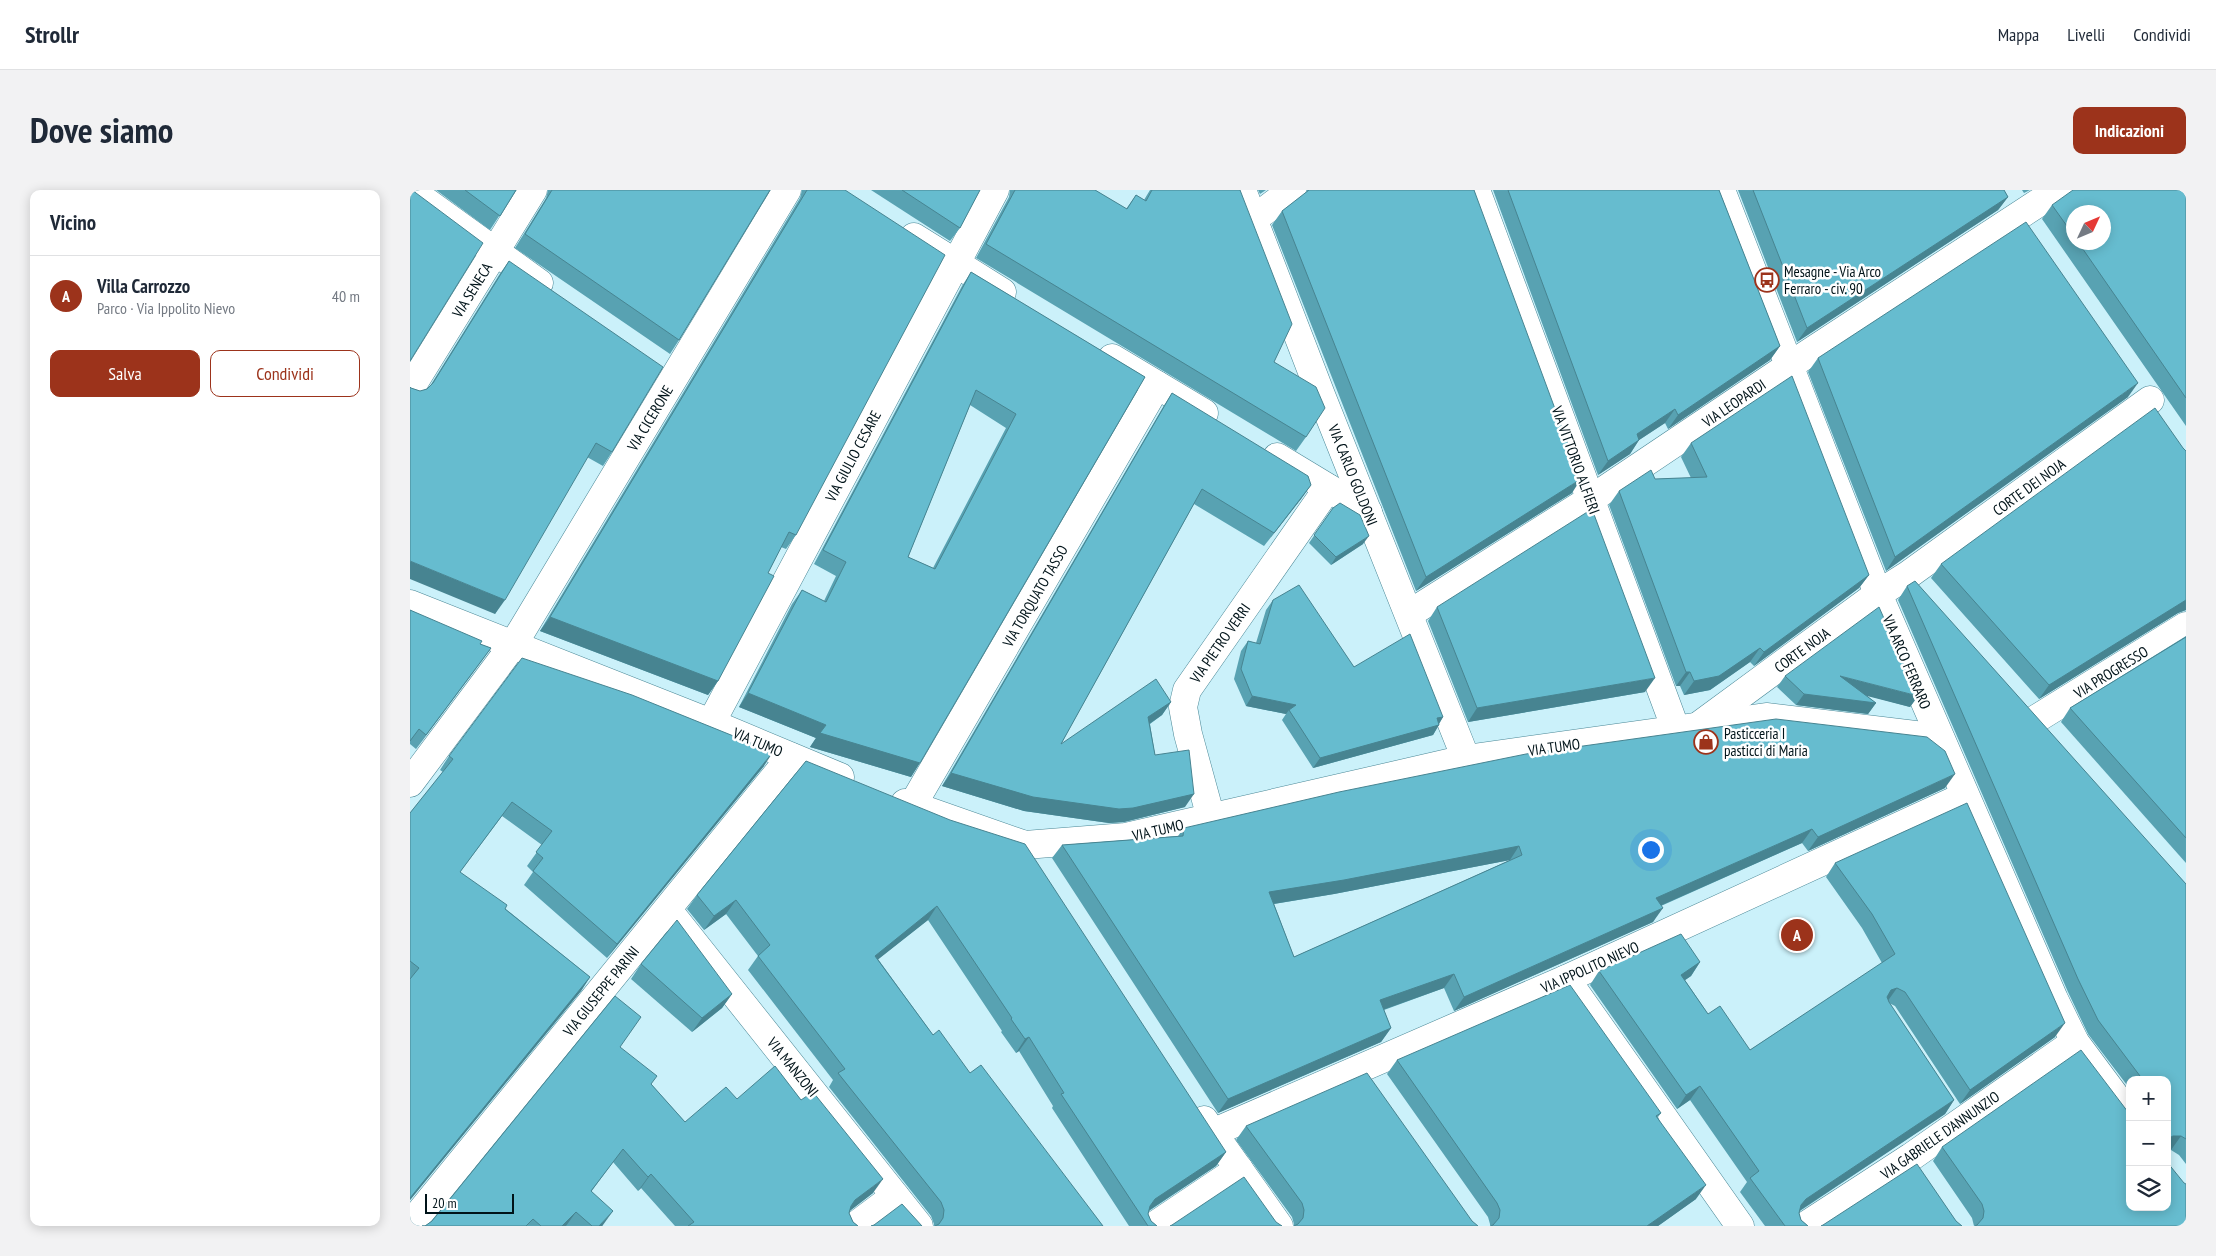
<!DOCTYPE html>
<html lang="it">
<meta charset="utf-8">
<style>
body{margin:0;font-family:"PT Sans Narrow",sans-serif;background:#f2f2f3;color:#1f2937}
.controls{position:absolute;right:15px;bottom:15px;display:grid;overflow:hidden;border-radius:10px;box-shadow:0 2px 12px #0003}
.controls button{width:45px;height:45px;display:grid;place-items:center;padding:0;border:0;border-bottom:1px solid #e0e1e3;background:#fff;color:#1f2937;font:25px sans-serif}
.compass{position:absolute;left:1656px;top:15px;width:45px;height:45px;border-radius:50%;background:#fff;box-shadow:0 2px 12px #0003;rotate:46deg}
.scale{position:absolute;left:15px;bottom:12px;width:89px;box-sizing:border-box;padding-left:5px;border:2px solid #001319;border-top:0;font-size:14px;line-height:18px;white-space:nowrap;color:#001319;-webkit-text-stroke:4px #fff;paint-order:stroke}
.you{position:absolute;left:1240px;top:659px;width:18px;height:18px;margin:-12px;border:4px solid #fff;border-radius:50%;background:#1a73e8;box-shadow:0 0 0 8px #1a73e833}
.badge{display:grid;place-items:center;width:32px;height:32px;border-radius:50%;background:#9c331b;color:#fff;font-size:16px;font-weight:700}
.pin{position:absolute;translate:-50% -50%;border:2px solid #fff;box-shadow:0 1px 5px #0006}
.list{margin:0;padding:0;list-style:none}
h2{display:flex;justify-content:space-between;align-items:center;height:65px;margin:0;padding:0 20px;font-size:21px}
h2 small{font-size:16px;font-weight:400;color:#747a83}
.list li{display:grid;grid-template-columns:32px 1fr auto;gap:15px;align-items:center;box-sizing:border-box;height:80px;padding:0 20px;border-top:1px solid #e0e1e3}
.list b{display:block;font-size:19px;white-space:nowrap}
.list p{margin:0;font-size:16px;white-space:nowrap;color:#747a83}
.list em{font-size:16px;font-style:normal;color:#747a83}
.actions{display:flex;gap:10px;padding:15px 20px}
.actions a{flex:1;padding:11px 0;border:1px solid #9c331b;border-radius:10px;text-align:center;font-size:18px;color:#9c331b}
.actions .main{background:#9c331b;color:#fff}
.icon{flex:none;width:28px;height:28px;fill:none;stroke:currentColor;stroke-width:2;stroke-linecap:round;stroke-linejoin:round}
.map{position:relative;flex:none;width:1776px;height:1036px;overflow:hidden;border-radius:10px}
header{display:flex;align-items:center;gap:30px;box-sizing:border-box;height:70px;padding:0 25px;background:#fff;border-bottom:1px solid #e0e1e3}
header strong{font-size:24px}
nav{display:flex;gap:28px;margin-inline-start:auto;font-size:18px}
.intro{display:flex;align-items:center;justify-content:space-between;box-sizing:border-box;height:120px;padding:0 30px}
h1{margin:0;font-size:35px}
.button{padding:12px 22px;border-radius:10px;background:#9c331b;color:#fff;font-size:18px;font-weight:700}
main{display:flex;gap:30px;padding:0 30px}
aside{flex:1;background:#fff;border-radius:10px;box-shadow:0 2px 12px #0003}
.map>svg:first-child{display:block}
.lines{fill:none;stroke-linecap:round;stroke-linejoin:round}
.minor-casing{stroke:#498796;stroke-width:29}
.minor{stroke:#fff;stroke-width:28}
.wall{fill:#58a2b2;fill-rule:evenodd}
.shaded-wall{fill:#478491}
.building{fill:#66bccf;stroke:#478491;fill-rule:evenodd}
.labels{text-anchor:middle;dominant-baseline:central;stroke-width:5;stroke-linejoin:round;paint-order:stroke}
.poi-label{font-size:15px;fill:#001319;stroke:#fff;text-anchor:start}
.street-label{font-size:15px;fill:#001319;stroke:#fff}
</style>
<header>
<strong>Strollr</strong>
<nav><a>Mappa</a><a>Livelli</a><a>Condividi</a></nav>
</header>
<div class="intro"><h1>Dove siamo</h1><a class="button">Indicazioni</a></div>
<main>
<aside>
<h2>Vicino<small></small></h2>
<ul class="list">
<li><span class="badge">A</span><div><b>Villa Carrozzo</b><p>Parco · Via Ippolito Nievo</p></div><em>40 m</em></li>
</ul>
<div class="actions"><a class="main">Salva</a><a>Condividi</a></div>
</aside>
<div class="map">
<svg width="1776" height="1036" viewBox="0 0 1776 1036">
<rect width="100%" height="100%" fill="#cbf1fa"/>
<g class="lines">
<g class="minor-casing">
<g id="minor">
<path d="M0,0l129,93"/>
<path d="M832,0l79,205 145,364"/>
<path d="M1066,0l200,540"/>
<path d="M1311,0l157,404 176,405 21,43 55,74"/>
<path d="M844,29l38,-29"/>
<path d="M504,47l88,55"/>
<path d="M702,168l92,55"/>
<path d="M0,199l123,-199"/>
<path d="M867,267l91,55"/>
<path d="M0,414l301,119 129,54"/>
<path d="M999,424l182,-115 198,-133 269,-176"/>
<path d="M1626,529l150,-93"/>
<path d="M301,533l284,-533"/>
<path d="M1291,534l177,-130 30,-19 242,-175"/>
<path d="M0,593l103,-138 274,-455"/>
<path d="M495,613l120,42 101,-8 340,-78 300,-42 174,21"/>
<path d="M502,616l245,-421"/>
<path d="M801,628l-23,-84 -5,-27 4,-17 141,-202"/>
<path d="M261,724l248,312"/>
<path d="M1156,789l174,247"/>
<path d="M794,930l75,106"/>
<path d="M802,943l354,-154 399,-183"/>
<path d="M0,1035l381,-468"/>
<path d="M445,1036l40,-30"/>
<path d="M744,1036l85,-57"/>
<path d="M1395,1036l106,-69 164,-115"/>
</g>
</g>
<use href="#minor" class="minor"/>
</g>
<g class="wall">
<path d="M26,0h80l-26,40z"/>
<path d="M138,0h222l-91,150 -9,14 -155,-106 31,-50z"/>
<path d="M392,0h43l-49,345 -10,14 -5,-2 -13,26 -50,108 -10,14 -168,-64 260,-433z"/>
<path d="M461,0h109l-20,38 -10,13z"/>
<path d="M600,0h85l31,19 10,-14 8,5 6,-10h90l34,172 32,75 -10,14 -320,-193 33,-61z"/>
<path d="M848,0h8l-6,4z"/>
<path d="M897,0h167l98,303 -156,98 -144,-366 10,-14 25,-19z"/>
<path d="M1083,0h226l61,156 -10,14 -102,69 -3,-6 -26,17 -9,14 -32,21z"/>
<path d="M1328,0h266l4,7 -10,13 -201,132z"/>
<path d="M1612,0h8l-6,3z"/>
<path d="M1776,0v236l-144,-207 10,-14zM1664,22l30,30h-30z"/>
<path d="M99,71l103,191 -9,14 -16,-9 -92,157 -84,-226 9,3 7,-2 3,-3 69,-111z"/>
<path d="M561,82l174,105 -234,400 -101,-30 6,-9 -77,-31 53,-103 10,-14 22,11 12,-25 -22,-12 148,-278zM560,215l36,23 -73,140 -25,-11z"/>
<path d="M1408,168l310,39 -242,174 -78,-199z"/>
<path d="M762,203l139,92 -10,14 -37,47 -70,-42 -133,240 110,-42 -9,13 -12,9 5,31 30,52 -61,15 -15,1 -85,-12 -82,-25 221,-379z"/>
<path d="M1281,253l178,132 -10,13 -105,78 -4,-4 -40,28 -26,5 -4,-9h-4l-67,-181 10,-14 36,-12 36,-1 -10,-21z"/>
<path d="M1773,258l3,162 -8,3 -139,86 -108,-121 10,-14z"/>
<path d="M923,318l30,36 -32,21 -22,-22z"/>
<path d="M1497,396l279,298v280l-7,-9 -8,-5h-4v-70h-37v9l-42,-55 -20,-42 -170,-392z"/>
<path d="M863,410l81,67 89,50 -10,18 -120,33 -31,-48 4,-6 -40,-8 -12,-27 7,-28 7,-10 8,2 10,-33z"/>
<path d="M1027,417l208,85 -177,30 -40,-101z"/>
<path d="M0,420l70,34 11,4 -75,101 -6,-5z"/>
<path d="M1776,446v227l-125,-141 9,-14z"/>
<path d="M1375,486l133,20 -8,11 -44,-12 10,8 -8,11 -72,-9 -19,-18z"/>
<path d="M39,566l315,10 -157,192 -83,-73 9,-13 -6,-6 15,-21 -40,-29 -42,56 130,105 -9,14 -171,209v-387l33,-41 -3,-2z"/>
<path d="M396,571l420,391 -10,14 -67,45 -1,3 3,7 6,5h-28l-77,-118 1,-2 -34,-55 -3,2 -15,-21 1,-1 -74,-111 -50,39 55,76 37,38 133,153h-169v-2l-3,-8 -102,-129 4,-7 -85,-110 10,-14 -32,-42 -22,16 -17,-21 10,-14z"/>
<path d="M1535,598l-137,63 -6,-8 -141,63 -8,16 -199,89 -10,-23 -60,22 7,18 -10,14 -163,71 -166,-255 10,-13 116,-9 6,-8zM1100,670l-216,97 -20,-53 60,-10z"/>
<path d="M1425,673l220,174 -95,67 -65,-98 -6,-3 65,97 -9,14 -145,97 -1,2 2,7 7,6h-43l-25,-34 7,-10 -57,-82 -13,9 -87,-124 9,-14 101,-9 -9,14 -6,4 23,34 42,36 132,-87 -20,-35 -36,-51z"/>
<path d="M231,774l91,30 -10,14 -30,24 -61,-53z"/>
<path d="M210,857l31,37 34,38 52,-23 136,94 -23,17 -1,3 4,9 5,4h-183l-34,-38 -3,3 -25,-29 -22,30 12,33 -1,1h-180h3l7,-5z"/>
<path d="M987,870l264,53 -3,4 38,82 -38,27h-168v-2l-2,-7 -101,-143z"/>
<path d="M1718,922l2,95 -156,19 -2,-8 -39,-57 9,-14z"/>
<path d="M836,936l226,95 -178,5v-2l-2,-7 -56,-77z"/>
</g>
<g class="shaded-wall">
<path d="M1598,7l-10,13 -201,132 10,-14z"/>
<path d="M1370,156l-10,14 -102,69 10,-14z"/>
<path d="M1728,193l-10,14 -242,174 9,-14z"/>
<path d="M1265,219l-10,14 -38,25 10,-14z"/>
<path d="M1229,250l-9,14 -32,21 10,-14z"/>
<path d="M1171,289l-9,14 -156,98 10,-14z"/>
<path d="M901,295l-10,14 -37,47 10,-13z"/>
<path d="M959,346l-6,8 -32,21 5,-8z"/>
<path d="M0,371l95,39 -10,14 -85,-35z"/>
<path d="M1459,385l-10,13 -105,78 10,-14z"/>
<path d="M1776,410v10l-8,3 -139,86 10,-14z"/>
<path d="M140,427l168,64 -10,14 -168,-64z"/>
<path d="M81,458l-10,14 -65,87 10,-14z"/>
<path d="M1350,458l-10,14 -40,28 -26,5 10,-14z"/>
<path d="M1276,482h4l-10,14h-4z"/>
<path d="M1430,486l78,20 -8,11 -78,-20z"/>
<path d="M1245,488l-10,14 -177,30 9,-14z"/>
<path d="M338,503l78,32 94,38 -9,14 -101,-30 6,-9 -77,-31z"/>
<path d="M1394,504l72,9 -8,11 -72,-9z"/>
<path d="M842,506l44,9 -7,5 -3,4 -40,-8z"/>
<path d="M761,512l-9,13 -23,16 9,-14z"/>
<path d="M1033,527l-5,8h1l-6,10 -120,33 7,-10 117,-40z"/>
<path d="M363,562l-9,14 -157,192 10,-14z"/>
<path d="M541,583l243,21 -9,13 -61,15 -15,1 -85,-12 -82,-25z"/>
<path d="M1545,584l-10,14 -137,63 10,-14z"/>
<path d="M1402,639l-10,14 -156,69 10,-14z"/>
<path d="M1109,656l-9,14 -176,34 -74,12 9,-14z"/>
<path d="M326,710l-10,14 -22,16 10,-14z"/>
<path d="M527,716l-9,14 -62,49 9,-13z"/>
<path d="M1253,718l-10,14 -199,89 10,-14z"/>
<path d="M1290,772l-9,14 -19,13 9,-14z"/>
<path d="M1044,784l-10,14 -73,26 9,-14z"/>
<path d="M180,787l-9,14 -171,209v-2z"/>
<path d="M1487,798l-10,14 -6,2 10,-14z"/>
<path d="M322,804l-10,14 -30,24 10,-14z"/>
<path d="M1655,833l-10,14 -95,67 10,-14z"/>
<path d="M981,838l-10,14 -163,71 10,-14z"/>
<path d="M619,847l-10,14 -3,2 9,-14z"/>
<path d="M1290,896l-10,14 -13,9 9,-14z"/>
<path d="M1544,910l-9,14 -149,99 5,-8 5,-6z"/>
<path d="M1763,946h8l-10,14h-4v-11z"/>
<path d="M816,962l-10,14 -71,47 10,-14z"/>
<path d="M241,984l-10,14 -3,3 10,-14z"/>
<path d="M473,989l-10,14 -27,21 9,-14z"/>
<path d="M1296,995l-10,14 -38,27h-11z"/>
<path d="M203,1021l-10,14 -1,1h-3z"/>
<path d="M166,1022l-10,14h-4z"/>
</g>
<g class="building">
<path d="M0,0h2l71,53 -73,118z"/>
<path d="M55,0h51l-16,26z"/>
<path d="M142,0h218l-91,150 -154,-106z"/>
<path d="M397,0h38l100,65 -149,280 -7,-3 -21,41 6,3 -56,105 -168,-64z"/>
<path d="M492,0h78l-20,38z"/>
<path d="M605,0h80l32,19 9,-14 10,6 6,-11h88l52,134 -18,38 42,25 9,21 -19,29 -320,-193z"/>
<path d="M899,0h165l107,289 -155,98 -144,-366z"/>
<path d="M1098,0h211l61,156 -102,69 -3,-6 -38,25 2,6 -31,21z"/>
<path d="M1343,0h251l4,7 -201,131z"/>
<path d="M1663,0h113v208l-108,-156h26v-30h-30v24l-22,-31z"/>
<path d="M1616,32l112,161 -243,174 -77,-199z"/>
<path d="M99,71l154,106 -51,85 -16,-9 -91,157 -95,-39v-174l1,1 9,3 7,-2 6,-6z"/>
<path d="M561,82l174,105 -225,386 -100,-30 6,-8 -78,-32 54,-103 24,12 20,-40 -23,-12zM566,200l40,24 -81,155 -27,-12z"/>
<path d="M1382,186l77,199 -105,77 -4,-4 -41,28 -25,5 -4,-9h-4l-67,-181 32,-21 4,9 52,-2 -16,-34z"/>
<path d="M762,203l136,83 3,9 -37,48 -72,-44 -141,255 95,-65 15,23 -23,15 7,38 34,-5 5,44 -61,14 -14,1 -86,-12 -82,-24z"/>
<path d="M1745,218l28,40 3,3v149l-137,85 -108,-121z"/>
<path d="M930,313l20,12 9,21 -33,21 -22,-22 19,-27z"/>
<path d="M1182,319l63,169 -178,30 -40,-101z"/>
<path d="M1505,391l271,303v255l-5,-3h-8l-6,3v-59h-24l-45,-60 -20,-41 -171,-393z"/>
<path d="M889,395l55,82 56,-33 33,83 -6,1 2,7 -119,33 -31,-48 7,-5 -44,-9 -11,-27 7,-28 12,3 13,-44z"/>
<path d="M1469,417l39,89 -78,-20 36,27 -72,-9 -19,-18z"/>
<path d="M0,420l72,31 -2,3 11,4 -65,87 -7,-6 -9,12z"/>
<path d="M1776,447v201l-116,-130z"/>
<path d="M112,468l110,37 141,57 -156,192 -84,-73 10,-13 -7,-6 16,-21 -40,-29 -52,70 47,33 -2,4 85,68 -180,221v-219l9,-11 -9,-7v-148l43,-54 -4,-3z"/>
<path d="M1366,529l151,18 18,14 10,23 -137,63 -6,-8 -156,69 7,10 -199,89 -10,-23 -74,26 11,28 -163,71 -166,-254 121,-9 1,-8 155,-36 187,-38zM1109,656l3,9 -228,102 -25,-65 75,-12z"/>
<path d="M396,571l144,59 75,24 201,308 -71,47 -5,7 -2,8 3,7 6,5h-9l-87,-132 3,-1 -35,-56 -4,2 -14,-20 1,-1 -75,-112 -62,50 58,79 6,-5 31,43 11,-8 122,161h-168l4,-2 4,-6 1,-8 -3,-8 -103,-129 7,-4 -87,-113 12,-11 -34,-45 -22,16 -17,-21z"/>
<path d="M1557,613l98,220 -95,67 -65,-98 -8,-4 -6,2 -4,7 2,5 65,98 -148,99 -5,6 -2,8 2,7 7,6h-23l-35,-48 9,-7 -59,-85 -14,9 -87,-124 82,-37 19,28 -19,13 27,39 12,-8 30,44 145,-96 -23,-40 -37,-51z"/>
<path d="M267,730l55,74 -30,24 -61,-54z"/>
<path d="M1160,795l91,128 -5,3 50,69 -59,41h-156l2,-1 6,-7 1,-8 -3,-7 -100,-143z"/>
<path d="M205,806l26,21 -21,30 37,29 -6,8 34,38 41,-35 11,12 38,-33 26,34 12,-8 70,87 -28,21 -4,6 -2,7 4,9 5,4h-170l6,-4 -43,-48 -3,3 -25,-28 -32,42 22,20 -14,15h-7l-16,-14 -14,14h-21l-8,-7 -7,7h-104h3l7,-5z"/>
<path d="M1671,860l47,62 2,1v94h37v-45l17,21 2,1v42h-211l2,-1 6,-7 1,-7 -2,-7 -40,-57z"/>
<path d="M957,883l105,148 6,5h-184l4,-2 5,-6 1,-8 -2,-7 -56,-77z"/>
<path d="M1507,974l39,57 6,5h-141l2,-1z"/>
<path d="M834,987l32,45 6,4h-112l2,-1z"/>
<path d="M492,1014l20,22h-51l3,-1z"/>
<path d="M0,1033l6,3h-6z"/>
</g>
<defs>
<g id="bus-ring" transform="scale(1.25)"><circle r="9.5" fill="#fff" stroke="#9c331b" stroke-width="1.5"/><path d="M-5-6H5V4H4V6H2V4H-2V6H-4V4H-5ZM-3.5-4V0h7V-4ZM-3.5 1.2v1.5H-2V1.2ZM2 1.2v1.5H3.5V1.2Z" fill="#9c331b"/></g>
<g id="shop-ring" transform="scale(1.25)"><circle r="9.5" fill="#fff" stroke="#9c331b" stroke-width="1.5"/><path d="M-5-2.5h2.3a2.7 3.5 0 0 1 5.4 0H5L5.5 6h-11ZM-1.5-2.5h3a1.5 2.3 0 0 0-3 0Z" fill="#9c331b"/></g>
</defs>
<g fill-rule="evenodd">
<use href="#bus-ring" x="1357" y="90"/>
<use href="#shop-ring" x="1296" y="552"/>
</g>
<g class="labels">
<g class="poi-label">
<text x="1374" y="81">Mesagne - Via Arco<tspan x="1374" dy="17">Ferraro - civ. 90</tspan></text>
<text x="1314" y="543">Pasticceria I<tspan x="1314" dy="17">pasticci di Maria</tspan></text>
</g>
<g class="street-label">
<text transform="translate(62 100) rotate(-58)">VIA SENECA</text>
<text transform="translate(1324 213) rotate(-34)">VIA LEOPARDI</text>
<text transform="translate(240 228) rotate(-59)">VIA CICERONE</text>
<text transform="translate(443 266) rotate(-62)">VIA GIULIO CESARE</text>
<text transform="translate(1166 270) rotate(70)">VIA VITTORIO ALFIERI</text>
<text transform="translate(943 285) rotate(68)">VIA CARLO GOLDONI</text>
<text transform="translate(1619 297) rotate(-36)">CORTE DEI NOJA</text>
<text transform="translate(625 406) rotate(-60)">VIA TORQUATO TASSO</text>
<text transform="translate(810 453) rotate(-55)">VIA PIETRO VERRI</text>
<text transform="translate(1392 460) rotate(-36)">CORTE NOJA</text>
<text transform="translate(1497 472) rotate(67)">VIA ARCO FERRARO</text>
<text transform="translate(1701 482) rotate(-32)">VIA PROGRESSO</text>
<text transform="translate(348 552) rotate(23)">VIA TUMO</text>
<text transform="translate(1144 557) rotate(-8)">VIA TUMO</text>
<text transform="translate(748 640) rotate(-13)">VIA TUMO</text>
<text transform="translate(1180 777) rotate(-24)">VIA IPPOLITO NIEVO</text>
<text transform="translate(191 801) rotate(-51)">VIA GIUSEPPE PARINI</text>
<text transform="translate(383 877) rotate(51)">VIA MANZONI</text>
<text transform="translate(1530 945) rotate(-35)">VIA GABRIELE D'ANNUNZIO</text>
</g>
</g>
</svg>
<div class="controls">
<button>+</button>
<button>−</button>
<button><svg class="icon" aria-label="layers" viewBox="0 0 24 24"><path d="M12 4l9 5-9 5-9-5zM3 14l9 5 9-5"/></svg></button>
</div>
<svg class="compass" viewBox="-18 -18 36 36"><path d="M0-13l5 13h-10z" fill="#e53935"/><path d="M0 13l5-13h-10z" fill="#747a83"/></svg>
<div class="scale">20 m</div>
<div class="you"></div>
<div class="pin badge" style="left:1387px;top:745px">A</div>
</div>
</main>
